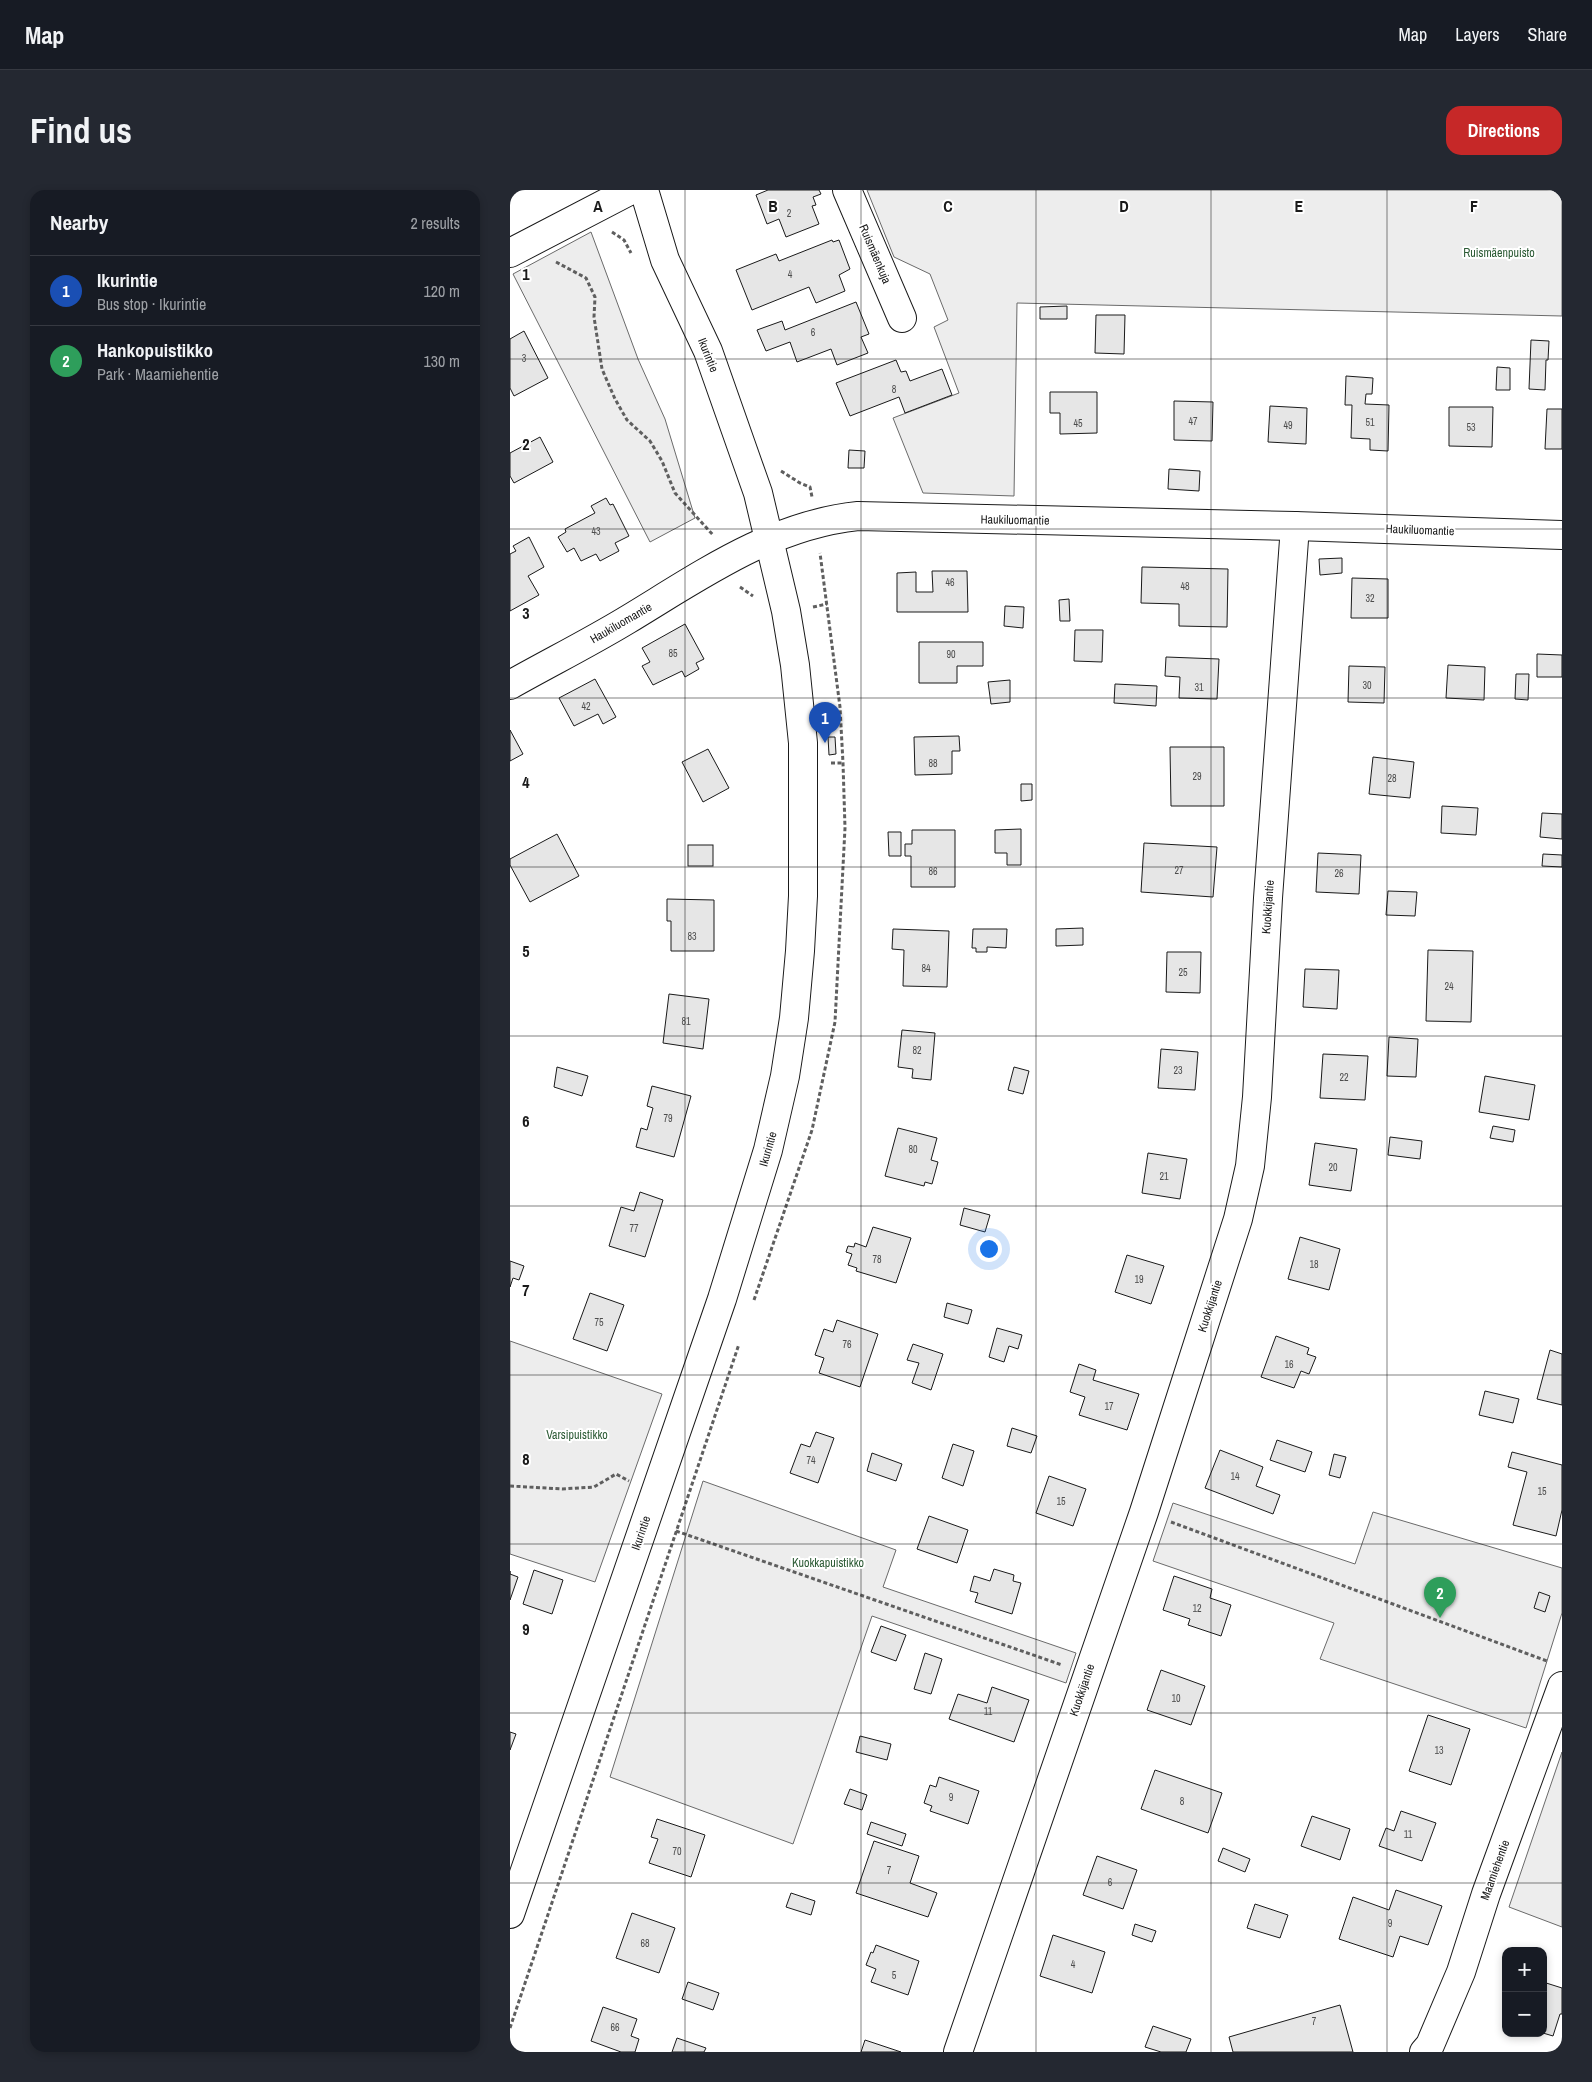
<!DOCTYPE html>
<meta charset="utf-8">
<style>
body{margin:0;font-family:"Archivo Narrow",sans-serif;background:#242831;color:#f1f3f6}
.controls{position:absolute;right:15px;bottom:15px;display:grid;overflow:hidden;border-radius:10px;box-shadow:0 2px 8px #0003}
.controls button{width:45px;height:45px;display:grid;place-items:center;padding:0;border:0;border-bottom:1px solid #363941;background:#171b24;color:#f1f3f6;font:25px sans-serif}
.you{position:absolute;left:478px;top:1058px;width:18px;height:18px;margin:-12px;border:4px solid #fff;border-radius:50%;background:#1a73e8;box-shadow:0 0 0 8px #1a73e833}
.badge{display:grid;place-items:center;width:32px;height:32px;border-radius:50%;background:#c62828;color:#fff;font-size:16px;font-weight:700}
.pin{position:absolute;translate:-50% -41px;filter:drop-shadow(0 1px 2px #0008)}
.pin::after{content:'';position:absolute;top:26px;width:18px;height:15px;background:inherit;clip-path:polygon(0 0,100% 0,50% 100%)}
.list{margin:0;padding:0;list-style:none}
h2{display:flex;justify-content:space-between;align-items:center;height:65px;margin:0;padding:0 20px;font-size:21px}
h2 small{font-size:16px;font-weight:400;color:#9ea1a6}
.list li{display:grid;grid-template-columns:32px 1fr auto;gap:15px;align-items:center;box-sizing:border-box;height:70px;padding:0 20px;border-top:1px solid #363941}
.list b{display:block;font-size:19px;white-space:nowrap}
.list p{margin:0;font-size:16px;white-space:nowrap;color:#9ea1a6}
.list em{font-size:16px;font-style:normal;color:#9ea1a6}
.map{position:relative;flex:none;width:1052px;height:1862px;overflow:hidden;border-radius:15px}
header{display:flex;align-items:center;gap:30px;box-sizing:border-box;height:70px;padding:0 25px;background:#171b24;border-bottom:1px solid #363941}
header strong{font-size:24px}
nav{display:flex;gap:28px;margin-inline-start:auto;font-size:18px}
.intro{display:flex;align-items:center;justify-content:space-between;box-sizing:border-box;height:120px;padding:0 30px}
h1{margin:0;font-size:35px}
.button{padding:12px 22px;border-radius:15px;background:#c62828;color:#fff;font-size:18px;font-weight:700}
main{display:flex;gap:30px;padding:0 30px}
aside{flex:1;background:#171b24;border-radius:15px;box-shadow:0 2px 8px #0003}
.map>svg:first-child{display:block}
.built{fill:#ededed;stroke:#6a6a6a}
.building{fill:#e6e6e6;stroke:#1a1a1a}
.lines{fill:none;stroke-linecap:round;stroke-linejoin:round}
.minor-casing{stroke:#1a1a1a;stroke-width:30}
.major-casing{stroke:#1a1a1a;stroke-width:30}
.path{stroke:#5f5f5f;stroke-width:3;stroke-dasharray:4 2.5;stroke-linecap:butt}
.minor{stroke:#fff;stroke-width:28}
.major{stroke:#fff;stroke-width:28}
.grid{fill:none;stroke:#1a1a1a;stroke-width:1;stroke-opacity:0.55}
.labels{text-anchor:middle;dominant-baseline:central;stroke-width:4;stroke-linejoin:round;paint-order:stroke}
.number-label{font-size:10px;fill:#4d4d4d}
.park-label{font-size:12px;fill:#2b5a34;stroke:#fff}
.street-label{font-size:12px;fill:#1a1a1a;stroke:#fff}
.grid-label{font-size:16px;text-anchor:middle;font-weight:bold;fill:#1a1a1a;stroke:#fff;stroke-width:4;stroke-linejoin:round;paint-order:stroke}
</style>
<header>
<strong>Map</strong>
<nav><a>Map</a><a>Layers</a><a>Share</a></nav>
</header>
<div class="intro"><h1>Find us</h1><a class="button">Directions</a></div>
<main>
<aside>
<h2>Nearby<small>2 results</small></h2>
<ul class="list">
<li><span class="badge" style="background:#1a4fb4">1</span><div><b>Ikurintie</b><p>Bus stop · Ikurintie</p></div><em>120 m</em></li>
<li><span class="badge" style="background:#2e9e5b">2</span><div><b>Hankopuistikko</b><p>Park · Maamiehentie</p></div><em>130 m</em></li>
</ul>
</aside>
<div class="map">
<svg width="1052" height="1862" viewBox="0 0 1052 1862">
<rect width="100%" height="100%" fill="#fff"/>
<g class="built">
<path d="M357,0h695v126l-545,-13 -3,193 -91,-3 -30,-75 66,-25 -25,-66 14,-7 -18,-46 -36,-17z"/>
<path d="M81,42l47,127 27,60 30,99 -45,24 -137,-268z"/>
<path d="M0,1151l152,53 -67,188 -85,-28z"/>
<path d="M193,1291l193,69 -13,37 193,66 -10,30 -194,-67 -79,228 -183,-67z"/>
<path d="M663,1313l182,61 18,-52 189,56v45l-36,115 -206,-69 14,-36 -181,-62z"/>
<path d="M1052,1562v175l-53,-20z"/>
</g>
<g class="building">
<path d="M258,0h51l2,4 -8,3 3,8 -4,1 7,18 -33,13 -7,-18 -12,5 -11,-29z"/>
<path d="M322,50l1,2 6,-2 11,29 -11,6 6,16 -29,12 -7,-16 -57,23 -16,-40 40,-16 3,7z"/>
<path d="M346,112l13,32 -8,3 7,16 -31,12 -6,-16 -34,13 -7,-20 -24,9 -9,-21 25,-9 3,9z"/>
<path d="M557,116v13h-27v-12z"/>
<path d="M586,125h29l-1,39 -29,-1z"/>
<path d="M14,141l24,47 -34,18 -4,-8v-49z"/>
<path d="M1021,150l18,1 -1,19h-2l-1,30 -16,-1z"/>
<path d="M386,170l5,12 5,-1 4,10 32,-12 10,26 -47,18 -6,-16 -49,19 -14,-33z"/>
<path d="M987,177l13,1v22h-14z"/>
<path d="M836,186l27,2 -1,16h-6l-1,10 24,1 -1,46 -18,-1v-11l-19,-1 1,-33h-7z"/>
<path d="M540,202h47v41l-37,1v-21h-10z"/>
<path d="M664,211l39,1 -1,39 -38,-1z"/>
<path d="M760,216l37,2 -1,36 -38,-2z"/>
<path d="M939,217h44l-1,40 -43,-1z"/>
<path d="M1037,219h15v40h-17z"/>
<path d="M30,247l13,25 -39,21 -4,-7v-23z"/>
<path d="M339,260l16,1 -1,17h-16z"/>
<path d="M659,279l31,2 -1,20 -31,-2z"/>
<path d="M96,308l4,7 3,-1 16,32 -14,7 4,8 -19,10 -4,-7 -15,7 -7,-13 -7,4 -9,-15 8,-5 -1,-3 30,-16 -4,-7z"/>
<path d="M19,347l15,30 -16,9 11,19 -29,16v-57l6,-3 -3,-5z"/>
<path d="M832,368v15l-22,2 -1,-16z"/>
<path d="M632,377l86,2 -1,58 -48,-1v-22l-38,-1z"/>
<path d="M422,381h35l1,41h-71v-39l19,-1v20h17z"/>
<path d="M842,388l36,1v39h-37z"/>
<path d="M559,409l1,22h-10l-1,-21z"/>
<path d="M495,416l19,1 -1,21 -19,-2z"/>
<path d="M175,434l19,35 -8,4 3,6 -14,8 -3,-6 -29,14 -11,-19 8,-4 -8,-14z"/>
<path d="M565,440h28l-1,32 -28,-1z"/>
<path d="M409,452h64v24h-26v17h-38z"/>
<path d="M1027,464l25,1v22h-25z"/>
<path d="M656,467l53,2 -2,40 -38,-1 1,-21 -15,-1z"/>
<path d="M938,475l37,2 -1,33 -38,-2z"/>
<path d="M839,476l36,1 -1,36 -36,-1z"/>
<path d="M1006,484h13l-1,26 -13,-1z"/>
<path d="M85,489l21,38 -13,7 -5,-10 -24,12 -15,-28z"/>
<path d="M500,490v22l-19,2 -3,-22z"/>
<path d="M605,494l42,2 -1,20 -42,-3z"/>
<path d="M0,540l13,24 -13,7z"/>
<path d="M449,546l1,15h-8v23l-37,1 -1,-38z"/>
<path d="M318,547h7l1,17 -7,1z"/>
<path d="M660,557h54v59h-53z"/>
<path d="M198,559l21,39 -26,14 -21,-40z"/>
<path d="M863,567l41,5 -4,36 -41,-4z"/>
<path d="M511,594h11v16l-11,1z"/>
<path d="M932,616l36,2 -2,27 -35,-2z"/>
<path d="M1032,623l20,1v25l-22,-2z"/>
<path d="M511,639v36h-14v-12h-12v-23z"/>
<path d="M402,640h43v57h-44v-31h-6v-12h7z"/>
<path d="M378,642h13v24h-12z"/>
<path d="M47,644l22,42 -49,26 -20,-37v-6z"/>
<path d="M634,653l73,4 -4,50 -72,-5z"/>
<rect x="178" y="655" width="25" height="21"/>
<path d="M808,663l43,2 -2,39 -43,-2z"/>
<path d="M1033,664l19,1v12l-20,-1z"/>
<path d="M878,701l29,1 -2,24 -29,-1z"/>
<path d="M157,709l47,1v51h-43v-30h-4z"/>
<path d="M573,738v17l-27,1v-17z"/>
<path d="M383,739l56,2 -2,56 -44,-1 1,-36 -12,-1z"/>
<path d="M463,739h34l-1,19 -19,-1v5h-11v-4h-4z"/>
<path d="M918,760l45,1 -2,71 -45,-1z"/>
<path d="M657,762h34l-1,41 -34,-1z"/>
<path d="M795,779l34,1 -2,39 -34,-2z"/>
<path d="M159,804l40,5 -6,50 -40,-6z"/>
<path d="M392,840l33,3 -4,47 -19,-2 1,-9 -15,-2z"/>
<path d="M879,847l29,2 -2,38 -29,-1z"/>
<path d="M651,859l37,3 -3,38 -37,-2z"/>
<path d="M813,864l45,2 -3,44 -45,-2z"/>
<path d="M47,877l31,9 -6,20 -28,-9z"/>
<path d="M504,877l15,4 -6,23 -15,-4z"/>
<path d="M975,886l50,9 -6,35 -50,-8z"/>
<path d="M142,896l39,10 -17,61 -38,-10 5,-19 6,2 6,-22 -6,-2z"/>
<path d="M983,936l22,4 -2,12 -23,-4z"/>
<path d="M388,938l39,10 -6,22 7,2 -6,22 -7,-2 -1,4 -39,-10z"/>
<path d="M880,947l32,4 -2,18 -32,-4z"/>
<path d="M805,953l42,6 -6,42 -42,-6z"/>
<path d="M638,963l39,6 -7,40 -38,-6z"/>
<path d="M130,1002l23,8 -18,57 -36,-11 12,-39 13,4z"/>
<path d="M454,1018l26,7 -5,17 -25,-7z"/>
<path d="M363,1037l38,11 -15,45 -40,-12 1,-3 -9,-3 4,-11 -6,-2 2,-6 6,1 1,-4 11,4z"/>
<path d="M790,1047l40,12 -11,41 -41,-11z"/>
<path d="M617,1065l37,11 -13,38 -36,-12z"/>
<path d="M0,1071l14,5 -5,14 -6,-2 -3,9z"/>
<path d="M80,1103l34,12 -17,46 -34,-12z"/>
<path d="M437,1113l25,7 -4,14 -24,-7z"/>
<path d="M327,1130l41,14 -18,53 -41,-14 5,-15 -9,-3 9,-26 9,3z"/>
<path d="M487,1138l25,7 -4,14 -9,-3 -5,16 -15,-5z"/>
<path d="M766,1146l33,12 -2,6 9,3 -7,17 -8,-3 -7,17 -33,-11z"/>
<path d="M403,1154l30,10 -12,36 -19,-7 7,-20 -12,-3z"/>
<path d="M1040,1160l12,4v51l-25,-6z"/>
<path d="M569,1174l17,6 -3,10 46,14 -12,36 -48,-15 6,-18 -15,-5z"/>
<path d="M975,1201l34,8 -6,24 -34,-8z"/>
<path d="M502,1238l25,8 -6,17 -24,-7z"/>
<path d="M306,1242l18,6 -16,45 -28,-10 11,-29 9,3z"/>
<path d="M767,1250l35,12 -7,20 -35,-12z"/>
<path d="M443,1254l21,7 -11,35 -21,-8z"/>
<path d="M710,1260l43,17 -7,19 24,9 -7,19 -68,-26z"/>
<path d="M1002,1262l50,13v45l-6,26 -43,-11 14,-53 -19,-5z"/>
<path d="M362,1263l30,11 -6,17 -29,-10z"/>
<path d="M824,1264l12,3 -6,21 -11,-3z"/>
<path d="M539,1286l37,13 -13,37 -37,-13z"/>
<path d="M419,1326l39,14 -11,33 -40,-14z"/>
<path d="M484,1379l20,6 -1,6 8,2 -9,31 -37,-12 3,-9 -8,-2 4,-15 16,5z"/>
<path d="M24,1380l29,10 -11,34 -29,-10z"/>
<path d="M0,1381v3l8,3 -8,23z"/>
<path d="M664,1386l38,13 -2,9 21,7 -10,31 -33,-11 2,-6 -27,-9z"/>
<path d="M1029,1402l11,4 -5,16 -11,-4z"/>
<path d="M371,1436l25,9 -10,26 -25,-9z"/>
<path d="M415,1463l17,6 -11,35 -17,-5z"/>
<path d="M651,1480l44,16 -14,39 -44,-15z"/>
<path d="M482,1497l37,13 -15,42 -65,-23 9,-25 29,9z"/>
<path d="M918,1525l42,14 -19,56 -42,-14z"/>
<path d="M0,1542l6,2 -6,16z"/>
<path d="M350,1546l31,8 -4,16 -31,-8z"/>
<path d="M645,1580l67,23 -14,40 -67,-24z"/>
<path d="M429,1587l40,14 -11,33 -38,-13 2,-5 -8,-3 6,-18 6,2z"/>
<path d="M340,1599l17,6 -5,15 -18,-6z"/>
<path d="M891,1621l35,12 -14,38 -43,-15 7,-18 8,3z"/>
<path d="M802,1626l38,13 -10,31 -39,-14z"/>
<path d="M147,1629l48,16 -14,42 -42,-14 9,-24 -7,-2z"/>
<path d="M361,1632l35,12 -4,12 -35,-12z"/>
<path d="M364,1651l45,15 -9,27 27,10 -9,24 -72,-24z"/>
<path d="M713,1658l27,11 -5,13 -27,-11z"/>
<path d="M587,1666l40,14 -14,39 -40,-14z"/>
<path d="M886,1700l46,16 -14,39 -28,-9 -7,21 -54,-18 14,-42 36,13z"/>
<path d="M281,1703l24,8 -4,14 -25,-8z"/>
<path d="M745,1714l33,11 -8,23 -33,-10z"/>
<path d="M122,1723l43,15 -16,45 -43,-15z"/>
<path d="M625,1734l21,7 -4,11 -20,-7z"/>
<path d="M543,1745l52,17 -13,41 -52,-17z"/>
<path d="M366,1755l43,16 -11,34 -37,-13 5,-13 -10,-4 5,-13 2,1z"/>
<path d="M178,1792l31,11 -6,17 -31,-11z"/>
<path d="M1033,1792l19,6v26h-2l-7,22 -10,-3z"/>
<path d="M830,1815l13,47h-120l-4,-15z"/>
<path d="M93,1817l34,12 -6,17 8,3 -4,13h-14l-30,-11z"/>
<path d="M643,1836l38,13 -5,13h-25l-16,-5z"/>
<path d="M167,1848l29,10 -2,4h-32z"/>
<path d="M355,1850l36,12h-40z"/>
</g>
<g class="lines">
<g class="minor-casing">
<g id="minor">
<path d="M337,0l55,128"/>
<path d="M0,63l121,-63"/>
<path d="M0,495c39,-22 79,-42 117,-65 73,-44 144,-95 231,-104l437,10 267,9"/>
<path d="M448,1862l186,-540 94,-293 12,-53 7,-69 11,-199 27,-372"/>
<path d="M914,1862l6,-7 31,-73 25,-78 76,-208"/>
</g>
</g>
<g class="major-casing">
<path id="major" d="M0,1724l212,-615 46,-149 17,-74 9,-58 6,-67 3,-55v-153l-8,-78 -9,-54 -28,-118 -50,-142 -43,-91 -21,-70"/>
</g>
<g class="path">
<path d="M102,42l12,8 7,13"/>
<path d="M46,72l30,16 9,19 -1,20 8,52 13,30 12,21 23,21 12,20 13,32 38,42"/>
<path d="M271,281l19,12 10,4 2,10"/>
<path d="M230,397l13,9"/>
<path d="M303,417l14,-3"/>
<path d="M321,573h12"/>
<path d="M244,1110l58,-170 23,-108 10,-194 -2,-65 -3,-56 -20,-154"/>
<path d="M0,1296l52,3 32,-2 22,-13 13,7"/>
<path d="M661,1332l376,139"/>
<path d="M166,1341l386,134"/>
<path d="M0,1838l229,-684"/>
</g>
<use href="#minor" class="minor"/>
<use href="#major" class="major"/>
</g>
<path class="grid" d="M175,0v1862M351,0v1862M526,0v1862M701,0v1862M877,0v1862M0,169h1052M0,339h1052M0,508h1052M0,677h1052M0,846h1052M0,1016h1052M0,1185h1052M0,1354h1052M0,1523h1052M0,1693h1052"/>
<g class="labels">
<g class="number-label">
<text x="279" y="23">2</text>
<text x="280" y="84">4</text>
<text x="303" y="142">6</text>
<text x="14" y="168">3</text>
<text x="384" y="199">8</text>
<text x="683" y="231">47</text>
<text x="860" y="232">51</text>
<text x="568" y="233">45</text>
<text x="778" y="235">49</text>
<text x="961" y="237">53</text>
<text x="86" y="341">43</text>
<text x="440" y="392">46</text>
<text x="675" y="396">48</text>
<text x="860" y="408">32</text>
<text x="163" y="463">85</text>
<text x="441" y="464">90</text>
<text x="857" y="495">30</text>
<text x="689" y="497">31</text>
<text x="76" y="516">42</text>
<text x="423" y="573">88</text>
<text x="687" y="586">29</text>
<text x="882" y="588">28</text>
<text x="669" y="680">27</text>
<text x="423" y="681">86</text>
<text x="829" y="683">26</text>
<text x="182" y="746">83</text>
<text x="416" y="778">84</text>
<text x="673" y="782">25</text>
<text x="939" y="796">24</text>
<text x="176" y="831">81</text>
<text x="407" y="860">82</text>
<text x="668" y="880">23</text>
<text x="834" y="887">22</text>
<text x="158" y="928">79</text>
<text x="403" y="959">80</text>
<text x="823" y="977">20</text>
<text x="654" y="986">21</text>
<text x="124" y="1038">77</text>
<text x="367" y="1069">78</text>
<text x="804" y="1074">18</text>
<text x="629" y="1089">19</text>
<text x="89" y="1132">75</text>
<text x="337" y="1154">76</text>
<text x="779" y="1174">16</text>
<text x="599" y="1216">17</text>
<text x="301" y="1270">74</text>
<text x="725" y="1286">14</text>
<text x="1032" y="1301">15</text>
<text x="551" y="1311">15</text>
<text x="687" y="1418">12</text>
<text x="666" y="1508">10</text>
<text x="478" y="1521">11</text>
<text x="929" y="1560">13</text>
<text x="441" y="1607">9</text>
<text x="672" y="1611">8</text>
<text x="898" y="1644">11</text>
<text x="167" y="1661">70</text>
<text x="379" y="1680">7</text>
<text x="600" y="1692">6</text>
<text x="880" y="1733">9</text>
<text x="135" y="1753">68</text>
<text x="563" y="1774">4</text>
<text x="384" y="1785">5</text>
<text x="804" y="1831">7</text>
<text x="105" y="1837">66</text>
</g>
<g class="park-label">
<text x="989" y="63">Ruismäenpuisto</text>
<text x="67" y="1245">Varsipuistikko</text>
<text x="318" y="1373">Kuokkapuistikko</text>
</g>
<g class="street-label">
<text transform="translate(365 64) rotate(67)">Ruismäenkuja</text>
<text transform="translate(198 165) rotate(68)">Ikurintie</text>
<text transform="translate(505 330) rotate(1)">Haukiluomantie</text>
<text transform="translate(910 340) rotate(2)">Haukiluomantie</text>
<text transform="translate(111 433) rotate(-30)">Haukiluomantie</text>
<text transform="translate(758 717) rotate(-86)">Kuokkijantie</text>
<text transform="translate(258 959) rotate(-74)">Ikurintie</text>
<text transform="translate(700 1116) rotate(-72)">Kuokkijantie</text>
<text transform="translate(131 1343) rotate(-71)">Ikurintie</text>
<text transform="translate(572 1500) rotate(-71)">Kuokkijantie</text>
<text transform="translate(985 1680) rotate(-70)">Maamiehentie</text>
</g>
</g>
<g class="grid-label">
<text x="88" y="22">A</text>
<text x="263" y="22">B</text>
<text x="438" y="22">C</text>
<text x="614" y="22">D</text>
<text x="789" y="22">E</text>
<text x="964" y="22">F</text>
<text x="16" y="90">1</text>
<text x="16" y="260">2</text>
<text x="16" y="429">3</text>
<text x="16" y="598">4</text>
<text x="16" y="767">5</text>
<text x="16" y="937">6</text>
<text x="16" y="1106">7</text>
<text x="16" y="1275">8</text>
<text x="16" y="1445">9</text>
</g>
</svg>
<div class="controls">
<button>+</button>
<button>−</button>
</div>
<div class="you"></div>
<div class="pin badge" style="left:315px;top:553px;background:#1a4fb4">1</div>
<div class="pin badge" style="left:930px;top:1428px;background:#2e9e5b">2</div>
</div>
</main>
